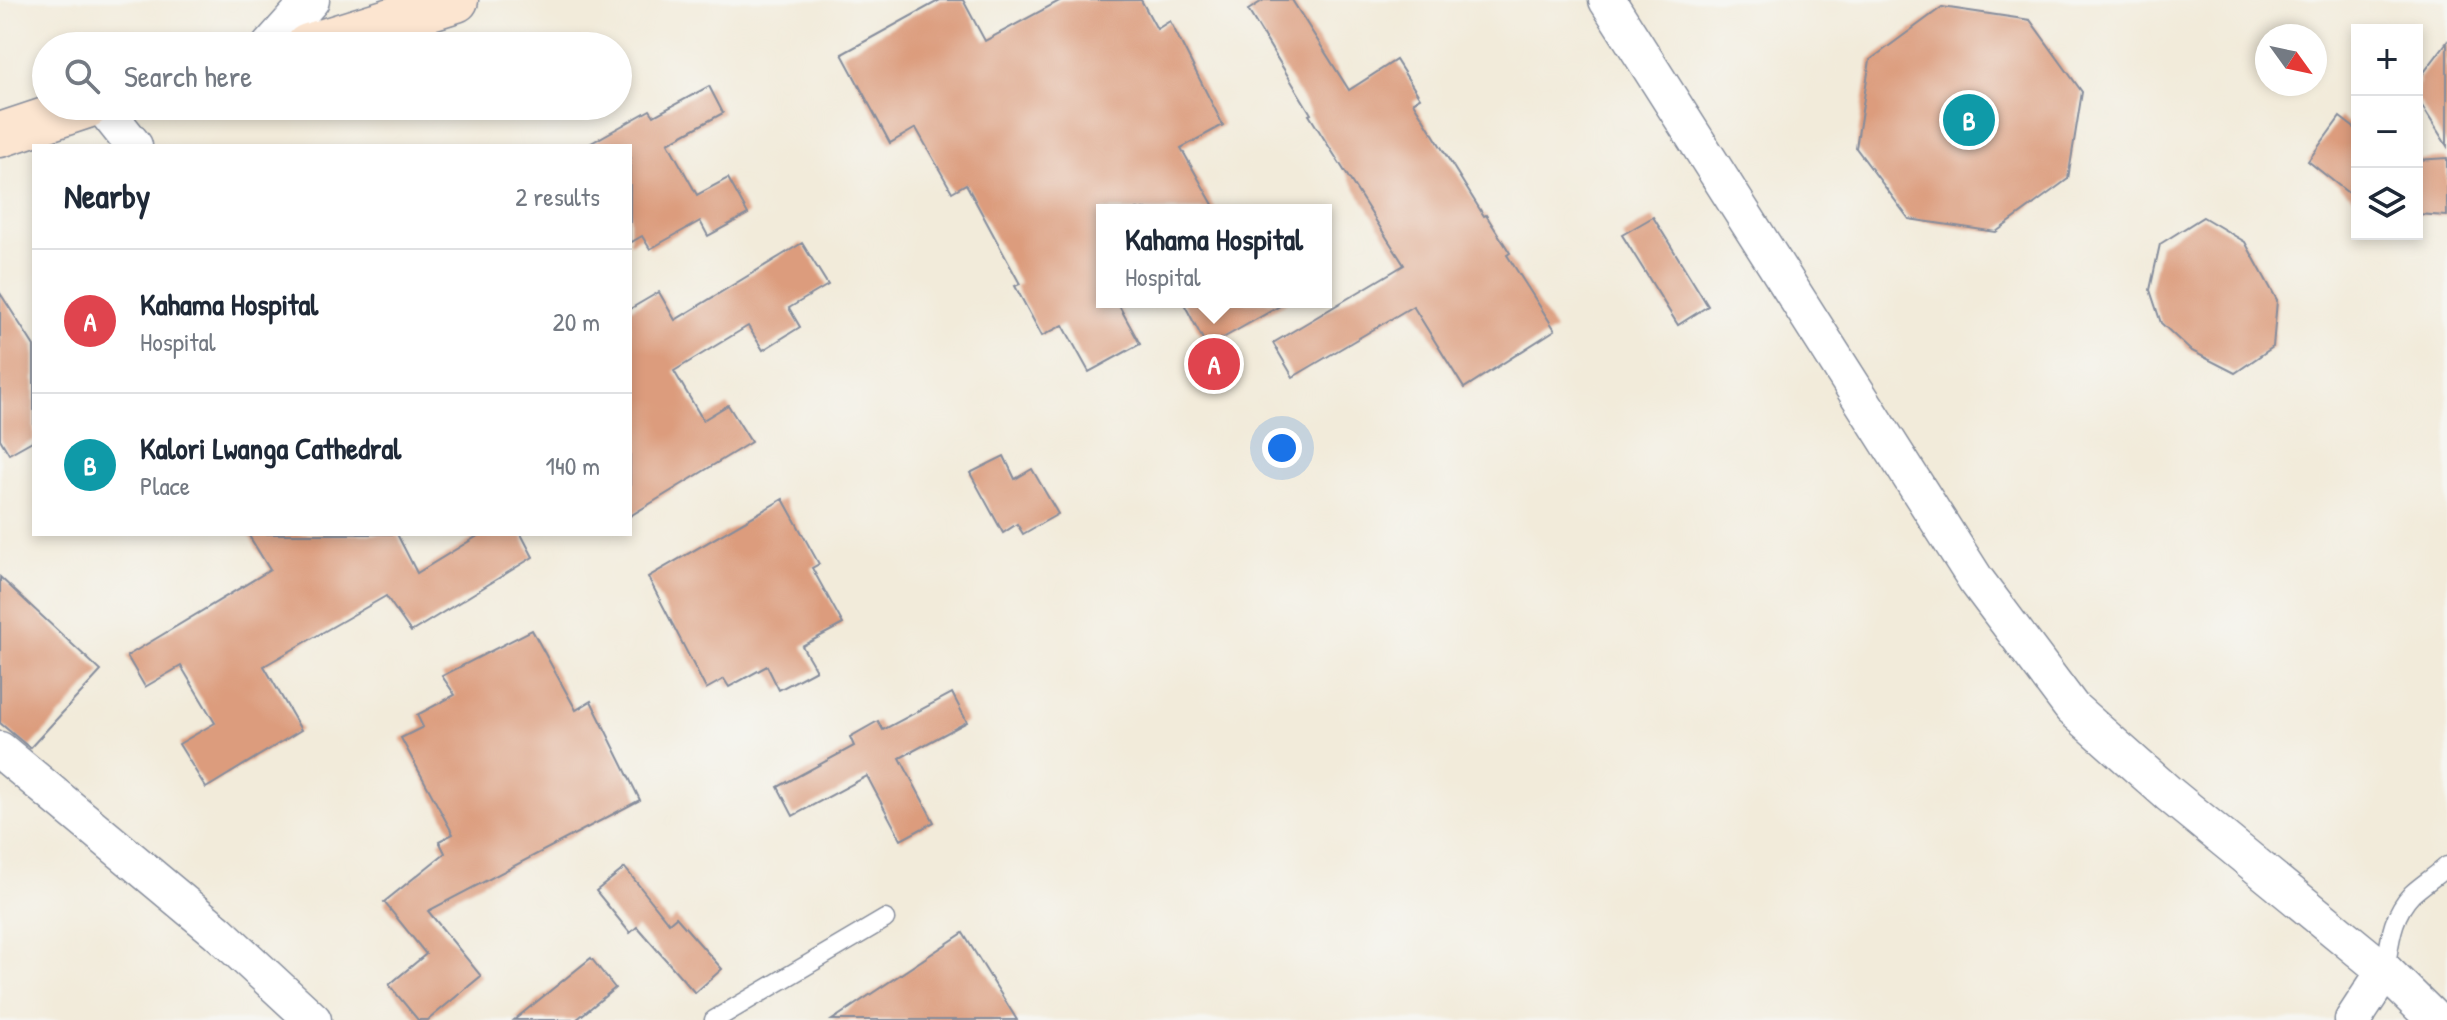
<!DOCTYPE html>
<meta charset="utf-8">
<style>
body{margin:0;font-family:"Patrick Hand",sans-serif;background:#f6f6f7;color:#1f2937}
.controls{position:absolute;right:24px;top:24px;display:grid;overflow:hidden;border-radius:0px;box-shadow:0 4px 12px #0003}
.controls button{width:72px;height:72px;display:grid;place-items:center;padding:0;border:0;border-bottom:2px solid #e0e1e3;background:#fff;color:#1f2937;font:40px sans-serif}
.compass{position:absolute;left:2255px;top:24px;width:72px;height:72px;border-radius:50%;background:#fff;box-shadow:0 4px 12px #0003;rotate:123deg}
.you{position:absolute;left:1282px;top:448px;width:28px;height:28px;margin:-20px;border:6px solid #fff;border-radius:50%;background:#1a73e8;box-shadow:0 0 0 12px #1a73e833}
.badge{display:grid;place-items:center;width:52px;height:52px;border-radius:50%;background:#7c3aed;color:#fff;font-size:26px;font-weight:700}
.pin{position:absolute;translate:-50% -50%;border:4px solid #fff;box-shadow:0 2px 8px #0006}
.popup{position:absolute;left:1096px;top:204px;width:236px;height:104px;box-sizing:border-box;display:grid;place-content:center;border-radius:0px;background:#fff;filter:drop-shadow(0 2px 6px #0005);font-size:26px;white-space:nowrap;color:#747a83}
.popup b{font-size:30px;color:#1f2937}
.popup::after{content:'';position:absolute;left:50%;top:100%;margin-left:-16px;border:16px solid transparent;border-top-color:#fff}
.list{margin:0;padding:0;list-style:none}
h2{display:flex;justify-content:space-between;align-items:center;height:104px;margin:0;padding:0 32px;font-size:34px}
h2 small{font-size:26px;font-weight:400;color:#747a83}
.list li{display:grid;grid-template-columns:52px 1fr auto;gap:24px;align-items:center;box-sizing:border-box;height:144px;padding:0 32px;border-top:2px solid #e0e1e3}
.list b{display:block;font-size:30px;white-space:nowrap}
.list p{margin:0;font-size:26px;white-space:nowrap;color:#747a83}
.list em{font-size:26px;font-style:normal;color:#747a83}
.icon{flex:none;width:44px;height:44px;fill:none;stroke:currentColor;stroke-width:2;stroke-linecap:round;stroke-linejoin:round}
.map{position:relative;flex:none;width:2447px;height:1020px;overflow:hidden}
.search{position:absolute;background:#fff;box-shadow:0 4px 12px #0003;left:32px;top:32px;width:600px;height:88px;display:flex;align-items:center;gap:20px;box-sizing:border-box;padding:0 28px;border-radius:44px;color:#747a83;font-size:30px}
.panel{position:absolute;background:#fff;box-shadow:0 4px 12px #0003;left:32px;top:144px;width:600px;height:392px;border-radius:0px}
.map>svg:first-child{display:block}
.building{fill:#dc9c7d}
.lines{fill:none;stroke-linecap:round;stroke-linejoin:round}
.lane-casing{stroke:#868d9c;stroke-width:21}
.street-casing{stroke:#868d9c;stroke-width:39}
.secondary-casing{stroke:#868d9c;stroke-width:47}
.lane{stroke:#fff;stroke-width:18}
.street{stroke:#fff;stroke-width:36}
.secondary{stroke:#fce5d0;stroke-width:44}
</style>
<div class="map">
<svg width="2447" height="1020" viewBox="0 0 2447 1020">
<rect width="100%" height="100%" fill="#f6f6f2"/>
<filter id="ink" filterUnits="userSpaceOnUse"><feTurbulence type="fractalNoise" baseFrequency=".0125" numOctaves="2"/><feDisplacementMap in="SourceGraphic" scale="16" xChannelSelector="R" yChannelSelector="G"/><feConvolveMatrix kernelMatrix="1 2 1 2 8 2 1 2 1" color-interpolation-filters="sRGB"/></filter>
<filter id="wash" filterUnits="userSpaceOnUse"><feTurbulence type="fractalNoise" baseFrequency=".006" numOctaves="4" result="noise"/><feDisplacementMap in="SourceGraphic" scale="32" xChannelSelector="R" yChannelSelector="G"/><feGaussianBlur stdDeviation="1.8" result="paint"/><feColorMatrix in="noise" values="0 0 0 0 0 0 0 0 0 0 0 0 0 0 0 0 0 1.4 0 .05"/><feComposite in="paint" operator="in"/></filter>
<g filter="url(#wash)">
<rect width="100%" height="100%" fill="#f2ebda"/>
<g id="blocks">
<g class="building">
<path d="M940,0h23l22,41 76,-41h80l16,29 13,-8 53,104 -42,23 35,62h-114v92h15l23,42 -51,28 -26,-47 -21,11 -27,-50 5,-2 -54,-100 -14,8 -36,-64 -26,15 -48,-89z"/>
<path d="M1264,0h28l57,90 47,-30 24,38 -7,4 71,114 2,-1 24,38 -3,2 48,75 -91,58 -51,-82 -120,71 -20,-34 131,-78 -95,-150 2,-1 -63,-104z"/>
<path d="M1942,7l88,13 52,72 -14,87 -72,53 -87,-13 -53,-71 14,-88z"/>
<path d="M2447,42v104l-30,-48 2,-19z"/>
<path d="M709,86l14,27 -55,30 29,52 31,-17 20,36 -40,22 -8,-15 -50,28 -8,-13 -12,7v-97h-44l64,-36 4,6z"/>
<path d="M2340,117l17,13v70l-49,-39z"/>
<path d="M2447,158v58l-30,-2v-54z"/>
<path d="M1653,217l55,89 -30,19 -56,-90z"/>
<path d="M2203,217l42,25 32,58 -4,47 -38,26 -45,-23 -29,-27 -11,-33 10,-46z"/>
<path d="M802,243l26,42 -39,23 11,19 -37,23 -15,-24 -74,45 29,49 25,-15 23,37 -121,74v-207l29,-17 16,28z"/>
<path d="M0,293l34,53v94l-25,14 -9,-15z"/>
<path d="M1183,302h104l-80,45z"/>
<path d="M1004,456l11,23 17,-10 26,45 -35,20 -6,-10 -14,9 -33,-60z"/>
<path d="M783,499l36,65 -7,4 31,56 -41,22 14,24 -37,20 -12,-24 -38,21 -5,-8 -18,10 -58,-112z"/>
<path d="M248,534h149l20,39 64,-39h40l12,23 -122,75 -25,-36 -122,70 37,64 -95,58 -27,-44 36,-21 -34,-57 -36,21 -18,-31 143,-86z"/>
<path d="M0,577l101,94 -71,77 -30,-25z"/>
<path d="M532,630l44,80 15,-9 49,99 -212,111 53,65 -53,44h-10l-29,-35 37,-31 -42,-52 61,-49 -6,-12 14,-7 -52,-96 22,-11 -6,-12 38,-20 -13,-19z"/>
<path d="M952,693l15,29 -67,36 34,64 -33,18 -34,-64 -74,40 -15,-29 76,-41 -4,-9 28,-16 5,9z"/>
<path d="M625,868l44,55 7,-6 46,52 -27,24 -58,-66 -7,6 -34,-42z"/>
<path d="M963,933l54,87h-185z"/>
<path d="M591,958l24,30 -39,32h-62z"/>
</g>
</g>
</g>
<g filter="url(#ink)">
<use href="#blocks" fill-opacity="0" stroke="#868d9c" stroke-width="2"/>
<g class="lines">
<g class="lane-casing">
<g id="lane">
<path d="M2385,971c5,-29 6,-55 27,-77 11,-10 24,-18 35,-28"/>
<path d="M714,1020l171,-101"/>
</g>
</g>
<g class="street-casing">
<g id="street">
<path d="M1607,0l369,580 96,128 97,86 216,177 50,49"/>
<path d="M270,46l41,-46"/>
<path d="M102,106l32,40"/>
<path d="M0,750l218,182 95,88"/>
<path d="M2353,1020l32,-49"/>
</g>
</g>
<g class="secondary-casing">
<g id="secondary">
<path d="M308,46l148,-46"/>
<path d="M0,135l87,-29"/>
</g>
</g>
<use href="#lane" class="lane"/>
<use href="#street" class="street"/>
<use href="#secondary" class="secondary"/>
</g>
</g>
</svg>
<div class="controls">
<button>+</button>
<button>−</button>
<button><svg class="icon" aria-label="layers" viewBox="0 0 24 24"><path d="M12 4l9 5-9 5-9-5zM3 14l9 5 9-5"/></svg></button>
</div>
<svg class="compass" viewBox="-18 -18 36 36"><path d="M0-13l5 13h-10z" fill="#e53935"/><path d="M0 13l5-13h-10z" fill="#747a83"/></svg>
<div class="you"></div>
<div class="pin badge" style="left:1214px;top:364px;background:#e0444e">A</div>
<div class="popup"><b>Kahama Hospital</b>Hospital</div>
<div class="pin badge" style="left:1969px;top:120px;background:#0f9aa8">B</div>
<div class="search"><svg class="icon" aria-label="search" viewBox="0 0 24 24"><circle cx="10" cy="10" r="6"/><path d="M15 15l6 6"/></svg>Search here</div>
<section class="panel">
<h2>Nearby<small>2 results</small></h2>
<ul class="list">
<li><span class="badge" style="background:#e0444e">A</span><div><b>Kahama Hospital</b><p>Hospital</p></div><em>20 m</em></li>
<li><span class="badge" style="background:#0f9aa8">B</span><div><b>Kalori Lwanga Cathedral</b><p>Place</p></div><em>140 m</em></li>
</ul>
</section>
</div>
